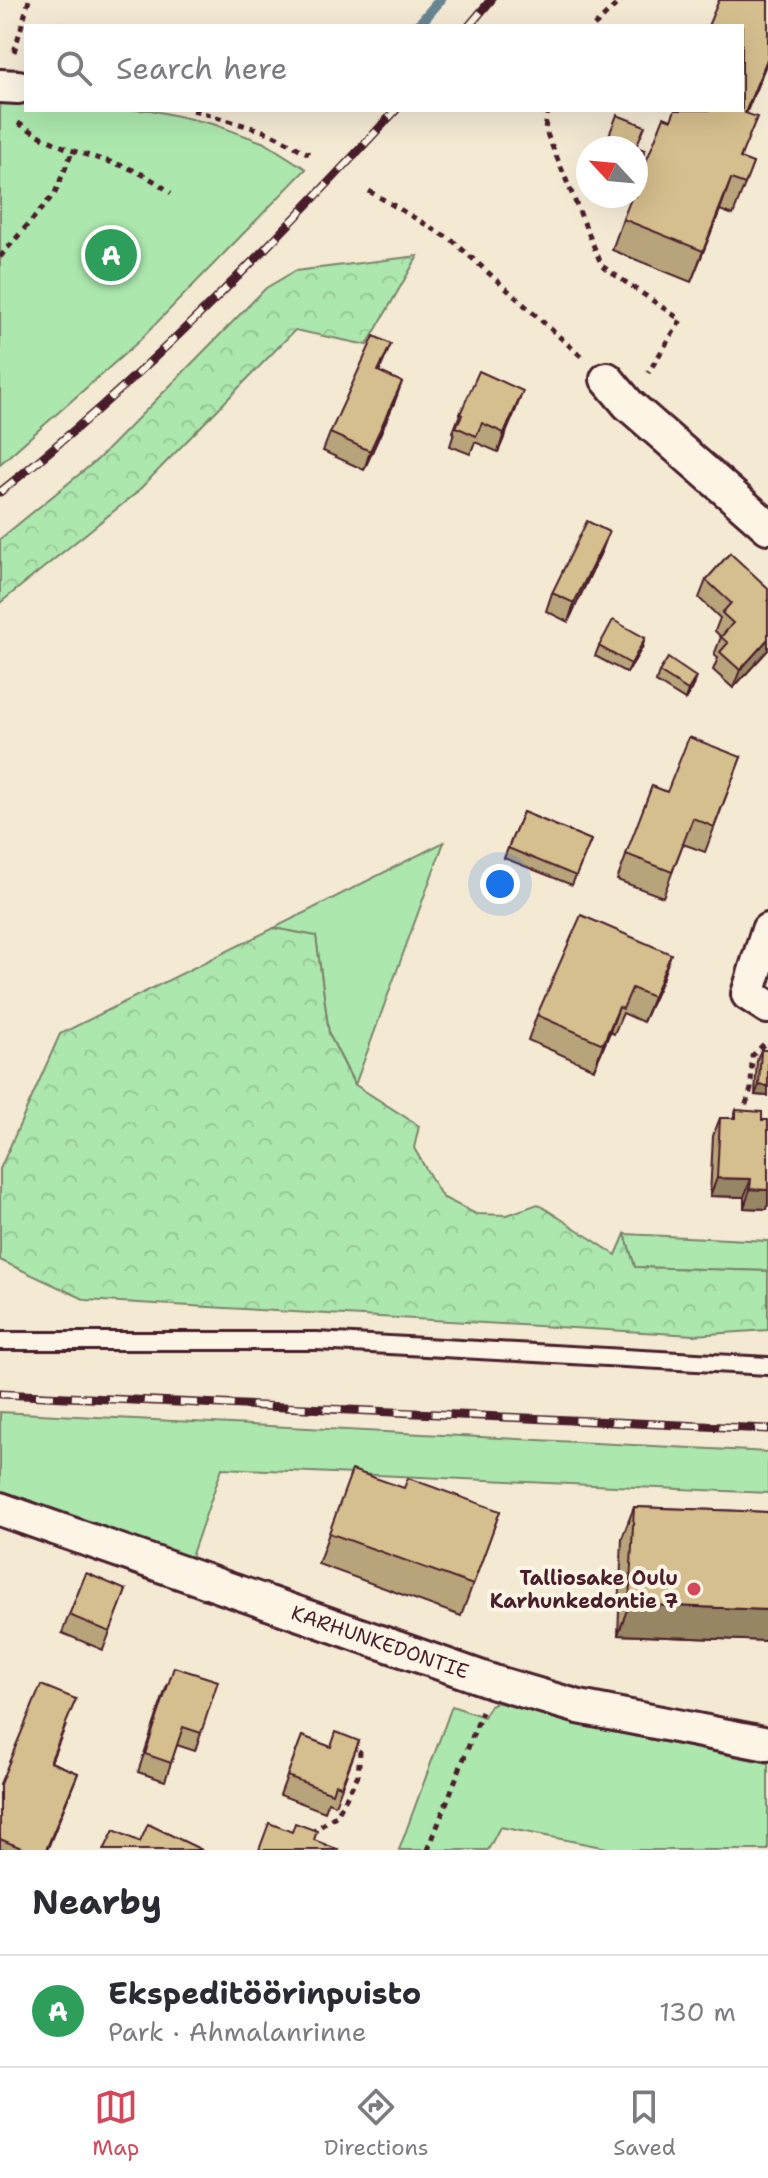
<!DOCTYPE html>
<meta charset="utf-8">
<style>
body{margin:0;font-family:"Shantell Sans",sans-serif;background:#f2f2f3;color:#2b2b33}
.compass{position:absolute;left:576px;top:136px;width:72px;height:72px;border-radius:50%;background:#fff;box-shadow:0 8px 32px #0002;rotate:296deg}
.you{position:absolute;left:500px;top:884px;width:28px;height:28px;margin:-20px;border:6px solid #fff;border-radius:50%;background:#1a73e8;box-shadow:0 0 0 12px #1a73e833}
.badge{display:grid;place-items:center;width:52px;height:52px;border-radius:50%;background:#d1495b;color:#fff;font-size:26px;font-weight:700}
.pin{position:absolute;translate:-50% -50%;border:4px solid #fff;box-shadow:0 2px 8px #0006}
.list{margin:0;padding:0;list-style:none}
h2{display:flex;justify-content:space-between;align-items:center;height:104px;margin:0;padding:0 32px;font-size:34px}
h2 small{font-size:26px;font-weight:400;color:#7c7c81}
.list li{display:grid;grid-template-columns:52px 1fr auto;gap:24px;align-items:center;box-sizing:border-box;height:112px;padding:0 32px;border-top:2px solid #e1e1e2}
.list b{display:block;font-size:30px;white-space:nowrap}
.list p{margin:0;font-size:26px;white-space:nowrap;color:#7c7c81}
.list em{font-size:26px;font-style:normal;color:#7c7c81}
.icon{flex:none;width:44px;height:44px;fill:none;stroke:currentColor;stroke-width:2;stroke-linecap:round;stroke-linejoin:round}
.map{position:relative;flex:none;width:768px;height:1850px;overflow:hidden}
.search{position:absolute;background:#fff;box-shadow:0 8px 32px #0002;left:24px;right:24px;top:24px;height:88px;display:flex;align-items:center;gap:20px;box-sizing:border-box;padding:0 28px;border-radius:0px;color:#7c7c81;font-size:30px}
.sheet{height:216px;background:#fff}
nav{display:flex;justify-content:space-around;align-items:center;box-sizing:border-box;height:112px;border-top:2px solid #e1e1e2;background:#fff;font-size:22px;color:#7c7c81}
nav a{display:grid;justify-items:center;gap:4px}
nav .on{color:#d1495b}
.map>svg:first-child{display:block}
.green{fill:#ace8ae;stroke:#7b846c;stroke-width:2}
.forest{fill:url(#forest-crowns);stroke:#7b846c;stroke-width:2}
.lines{fill:none;stroke-linecap:round;stroke-linejoin:round}
.stream{stroke:#688793;stroke-width:11}
.service-casing{stroke:#4a1f2b;stroke-width:22}
.minor-casing{stroke:#4a1f2b;stroke-width:38}
.path{stroke:#4a1f2b;stroke-width:5;stroke-dasharray:6 6;stroke-linecap:butt}
.service{stroke:#fcf5e5;stroke-width:16}
.minor{stroke:#fcf5e5;stroke-width:32}
.rail-casing{stroke:#4a1f2b;stroke-width:9}
.rail{stroke:#fcf5e5;stroke-width:6;stroke-dasharray:18;stroke-linecap:butt}
.wall{fill:#b8a47a;stroke:#4a1f2b;stroke-width:2}
.shaded-wall{fill:#968663;stroke:#4a1f2b;stroke-width:2}
.building{fill:#d6bf8e;stroke:#4a1f2b;stroke-width:2}
.poi-dot{fill:#d1495b;stroke:#fcf5e5;stroke-width:3}
.labels{text-anchor:middle;dominant-baseline:central;stroke-width:8;stroke-linejoin:round;paint-order:stroke}
.poi-label{font-size:20px;font-weight:bold;fill:#4a1f2b;stroke:#fcf5e5;text-anchor:end}
.street-label{font-size:20px;fill:#4a1f2b;stroke:#fcf5e5}
</style>
<div class="map">
<svg width="768" height="1850" viewBox="0 0 768 1850">
<defs>
<pattern id="forest-crowns" width="20" height="18" patternUnits="userSpaceOnUse" patternTransform="scale(2)"><rect width="20" height="18" fill="#ace8ae"/><path d="M2 6a3 3 0 1 1 6 0M12 15a3 3 0 1 1 6 0" fill="none" stroke="#96c796"/></pattern>
</defs>
<rect width="100%" height="100%" fill="#f4ead4"/>
<filter id="ink" filterUnits="userSpaceOnUse"><feTurbulence type="fractalNoise" baseFrequency=".0125" numOctaves="2"/><feDisplacementMap in="SourceGraphic" scale="16" xChannelSelector="R" yChannelSelector="G"/><feConvolveMatrix kernelMatrix="1 2 1 2 8 2 1 2 1" color-interpolation-filters="sRGB"/></filter>
<g filter="url(#ink)">
<g class="green">
<path d="M0,95l26,3v12h125l62,14 52,19 41,26 -168,173 -138,122z"/>
<path d="M444,842l-89,243 -26,-51 -13,-98 -42,-8z"/>
<path d="M625,1234l143,7v30l-133,-4z"/>
<path d="M0,1412l768,40v41l-546,-25 -31,89 -191,-64z"/>
<path d="M496,1702l79,22 193,39v87h-151l-117,-23 -12,23h-89l53,-144 32,11 6,-12z"/>
</g>
<g class="forest">
<path d="M418,256l-51,89 -72,-15 -160,164 -135,109v-64l98,-80 168,-171 29,-17z"/>
<path d="M274,928l42,8 13,98 25,50 65,42 -5,22 28,49 34,17 31,1 31,-11 78,51 9,-21 10,33 133,4v59l-74,5 -608,-35 -86,-40v-91l60,-135z"/>
</g>
<g class="lines">
<path class="stream" d="M418,26l22,-26"/>
<g class="service-casing">
<path id="service" d="M0,1341h317l451,25"/>
</g>
<g class="minor-casing">
<g id="minor">
<path d="M0,86l18,1"/>
<path d="M607,379l21,25 140,123"/>
<path d="M768,930l-20,64 20,13"/>
<path d="M0,1509l494,173 85,25 189,37"/>
</g>
</g>
<g class="path">
<path d="M594,26l27,-26"/>
<path d="M14,52l15,-52"/>
<path d="M193,110l77,23 39,21"/>
<path d="M548,110l-3,19 57,137 79,54 -33,53"/>
<path d="M18,123c18,11 37,21 56,28 42,14 61,14 97,42"/>
<path d="M369,191l83,49 130,117"/>
<path d="M0,257l55,-64 18,-43"/>
<path d="M742,1116l9,-27 1,-33 15,-15"/>
<path d="M311,1833l26,-18 21,-40 2,-23 -9,-5"/>
<path d="M428,1850l54,-138"/>
</g>
<use href="#service" class="service"/>
<use href="#minor" class="minor"/>
<g class="rail-casing">
<g id="rail">
<path d="M469,26l22,-26"/>
<path d="M0,492c143,-114 272,-247 396,-382"/>
<path d="M0,1394l768,35"/>
</g>
</g>
<use href="#rail" class="rail"/>
</g>
<g class="wall">
<path d="M746,113l-5,46 12,4 -20,52 -13,-5 -29,72 -79,-32 11,-31 48,-99z"/>
<path d="M391,344l-12,28 16,29 -31,69 -41,-19 7,-18z"/>
<path d="M516,409l-18,43 -23,-10 -5,12 -20,-8 4,-13 -1,-1 7,-18z"/>
<path d="M609,532l-7,18 -34,72 -22,-11 6,-18z"/>
<path d="M730,553l38,97 -35,38 -20,-18 5,-12 -4,-3 7,-18 -6,-6 5,-13 -21,-20 7,-18z"/>
<path d="M645,638l-3,10 -15,25 -32,-17 4,-10z"/>
<path d="M659,672l34,14 -8,14 -29,-18z"/>
<path d="M741,757l-36,95 -22,-8 -20,53 -46,-17 35,-94 15,6z"/>
<path d="M523,812l68,28 -19,45 -68,-27z"/>
<path d="M662,980l-19,42 -20,-9 -9,21 -4,-2 -16,37 -66,-29 9,-25z"/>
<path d="M761,1050h7v46l-13,-1 2,-36z"/>
<path d="M736,1110l31,99 -23,-1v-11l-34,-1 3,-60 7,-18h13z"/>
<path d="M404,1488l96,23 -39,105 -143,-52 11,-31z"/>
<path d="M634,1507l134,5v129l-150,-6 4,-97z"/>
<path d="M126,1590l-23,60 -41,-17 7,-18z"/>
<path d="M167,1685l34,48 -6,18 -18,-6 -12,36 -27,-9z"/>
<path d="M66,1725l-15,37 27,11 -31,77h-47v-66z"/>
<path d="M302,1736l29,11 28,-6 -24,64 -7,-3 -3,10 -45,-17z"/>
</g>
<g class="shaded-wall">
<path d="M768,57v3l-34,83 11,-30z"/>
<path d="M731,179l-11,31 -29,72 12,-31z"/>
<path d="M402,382l-7,19 -31,69 6,-19z"/>
<path d="M523,391l-7,18 -18,43 6,-19z"/>
<path d="M609,532l-7,18 -34,72 6,-19z"/>
<path d="M645,638l-3,10 -15,25 4,-9z"/>
<path d="M768,639v11l-35,38 7,-18z"/>
<path d="M696,677l-3,9 -8,14 3,-10z"/>
<path d="M671,954l-9,26 -19,42 10,-25z"/>
<path d="M619,1007l-9,25 -16,37 9,-25z"/>
<path d="M759,1085l9,1v10l-13,-1z"/>
<path d="M717,1178l34,1 -7,18 -34,-1z"/>
<path d="M750,1189l18,1v15l-1,4 -23,-1z"/>
<path d="M629,1604l139,6v31l-150,-6z"/>
<path d="M78,1773l-10,25 -21,52h-1z"/>
</g>
<g class="building">
<path d="M719,0h49v57l-23,56 12,4 -17,41 13,5 -8,21 -14,-5 -28,72 -80,-32 9,-23h4v-9l28,-70 7,3 4,-10h67v-84h-34z"/>
<path d="M617,115l28,11 -9,21 9,3 -8,22 -1,-24h-32z"/>
<path d="M374,336l17,8 -13,27 24,11 -32,69 -40,-18z"/>
<path d="M479,371l44,20 -19,42 -22,-10 -6,13 -20,-9 6,-12 -2,-1z"/>
<path d="M587,521l22,11 -35,71 -22,-10z"/>
<path d="M730,553l38,35v51l-28,31 -20,-18 8,-9 -7,-6 12,-14 -11,-10 9,-10 -25,-23z"/>
<path d="M613,620l32,18 -14,26 -32,-18z"/>
<path d="M668,658l28,19 -8,13 -29,-18z"/>
<path d="M689,737l52,20 -27,70 -21,-9 -21,54 -46,-18 26,-68 15,6z"/>
<path d="M523,812l68,28 -15,36 -68,-28z"/>
<path d="M581,915l90,39 -18,43 -21,-9 -9,21 -4,-2 -16,37 -66,-29z"/>
<path d="M761,1050h7v36l-9,-1z"/>
<path d="M736,1110l26,2v8h6v70l-18,-1 1,-10 -34,-1 3,-60h16z"/>
<path d="M352,1470l52,18 4,-10 92,33 -27,74 -144,-52z"/>
<path d="M634,1507l134,5v98l-139,-6z"/>
<path d="M86,1573l40,17 -16,42 -41,-17z"/>
<path d="M174,1667l44,14 -17,52 -18,-6 -12,36 -26,-9z"/>
<path d="M41,1685l35,14 -26,63 28,11 -32,77h-20l-26,-11v-55z"/>
<path d="M336,1732l23,9 -18,45 -6,-2 -3,9 -45,-17 15,-40 29,11z"/>
<path d="M269,1823l23,9 3,-9 22,8 -3,9 25,10h-80z"/>
<path d="M148,1824l54,26h-98l10,-20 26,12z"/>
</g>
</g>
<circle class="poi-dot" cx="694" cy="1589" r="8"/>
<g class="labels">
<g class="poi-label">
<text x="678" y="1578">Talliosake Oulu<tspan x="678" dy="23">Karhunkedontie 7</tspan></text>
</g>
<g class="street-label">
<text transform="translate(380 1642) rotate(19)">KARHUNKEDONTIE</text>
</g>
</g>
</svg>
<svg class="compass" viewBox="-18 -18 36 36"><path d="M0-13l5 13h-10z" fill="#e53935"/><path d="M0 13l5-13h-10z" fill="#7c7c81"/></svg>
<div class="you"></div>
<div class="pin badge" style="left:111px;top:255px;background:#2e9e5b">A</div>
<div class="search"><svg class="icon" aria-label="search" viewBox="0 0 24 24"><circle cx="10" cy="10" r="6"/><path d="M15 15l6 6"/></svg>Search here</div>
</div>
<section class="sheet">
<h2>Nearby<small></small></h2>
<ul class="list">
<li><span class="badge" style="background:#2e9e5b">A</span><div><b>Ekspeditöörinpuisto</b><p>Park · Ahmalanrinne</p></div><em>130 m</em></li>
</ul>
</section>
<nav>
<a class="on"><svg class="icon" aria-label="map" viewBox="0 0 24 24"><path d="M3 6l6-2 6 2 6-2v14l-6 2-6-2-6 2zM9 4v14M15 6v14"/></svg>Map</a>
<a><svg class="icon" aria-label="directions" viewBox="0 0 24 24"><path d="M12 3l9 9-9 9-9-9zM9 14v-3h6M13 9l2 2-2 2"/></svg>Directions</a>
<a><svg class="icon" aria-label="saved" viewBox="0 0 24 24"><path d="M7 4h10v16l-5-4-5 4z"/></svg>Saved</a>
</nav>
